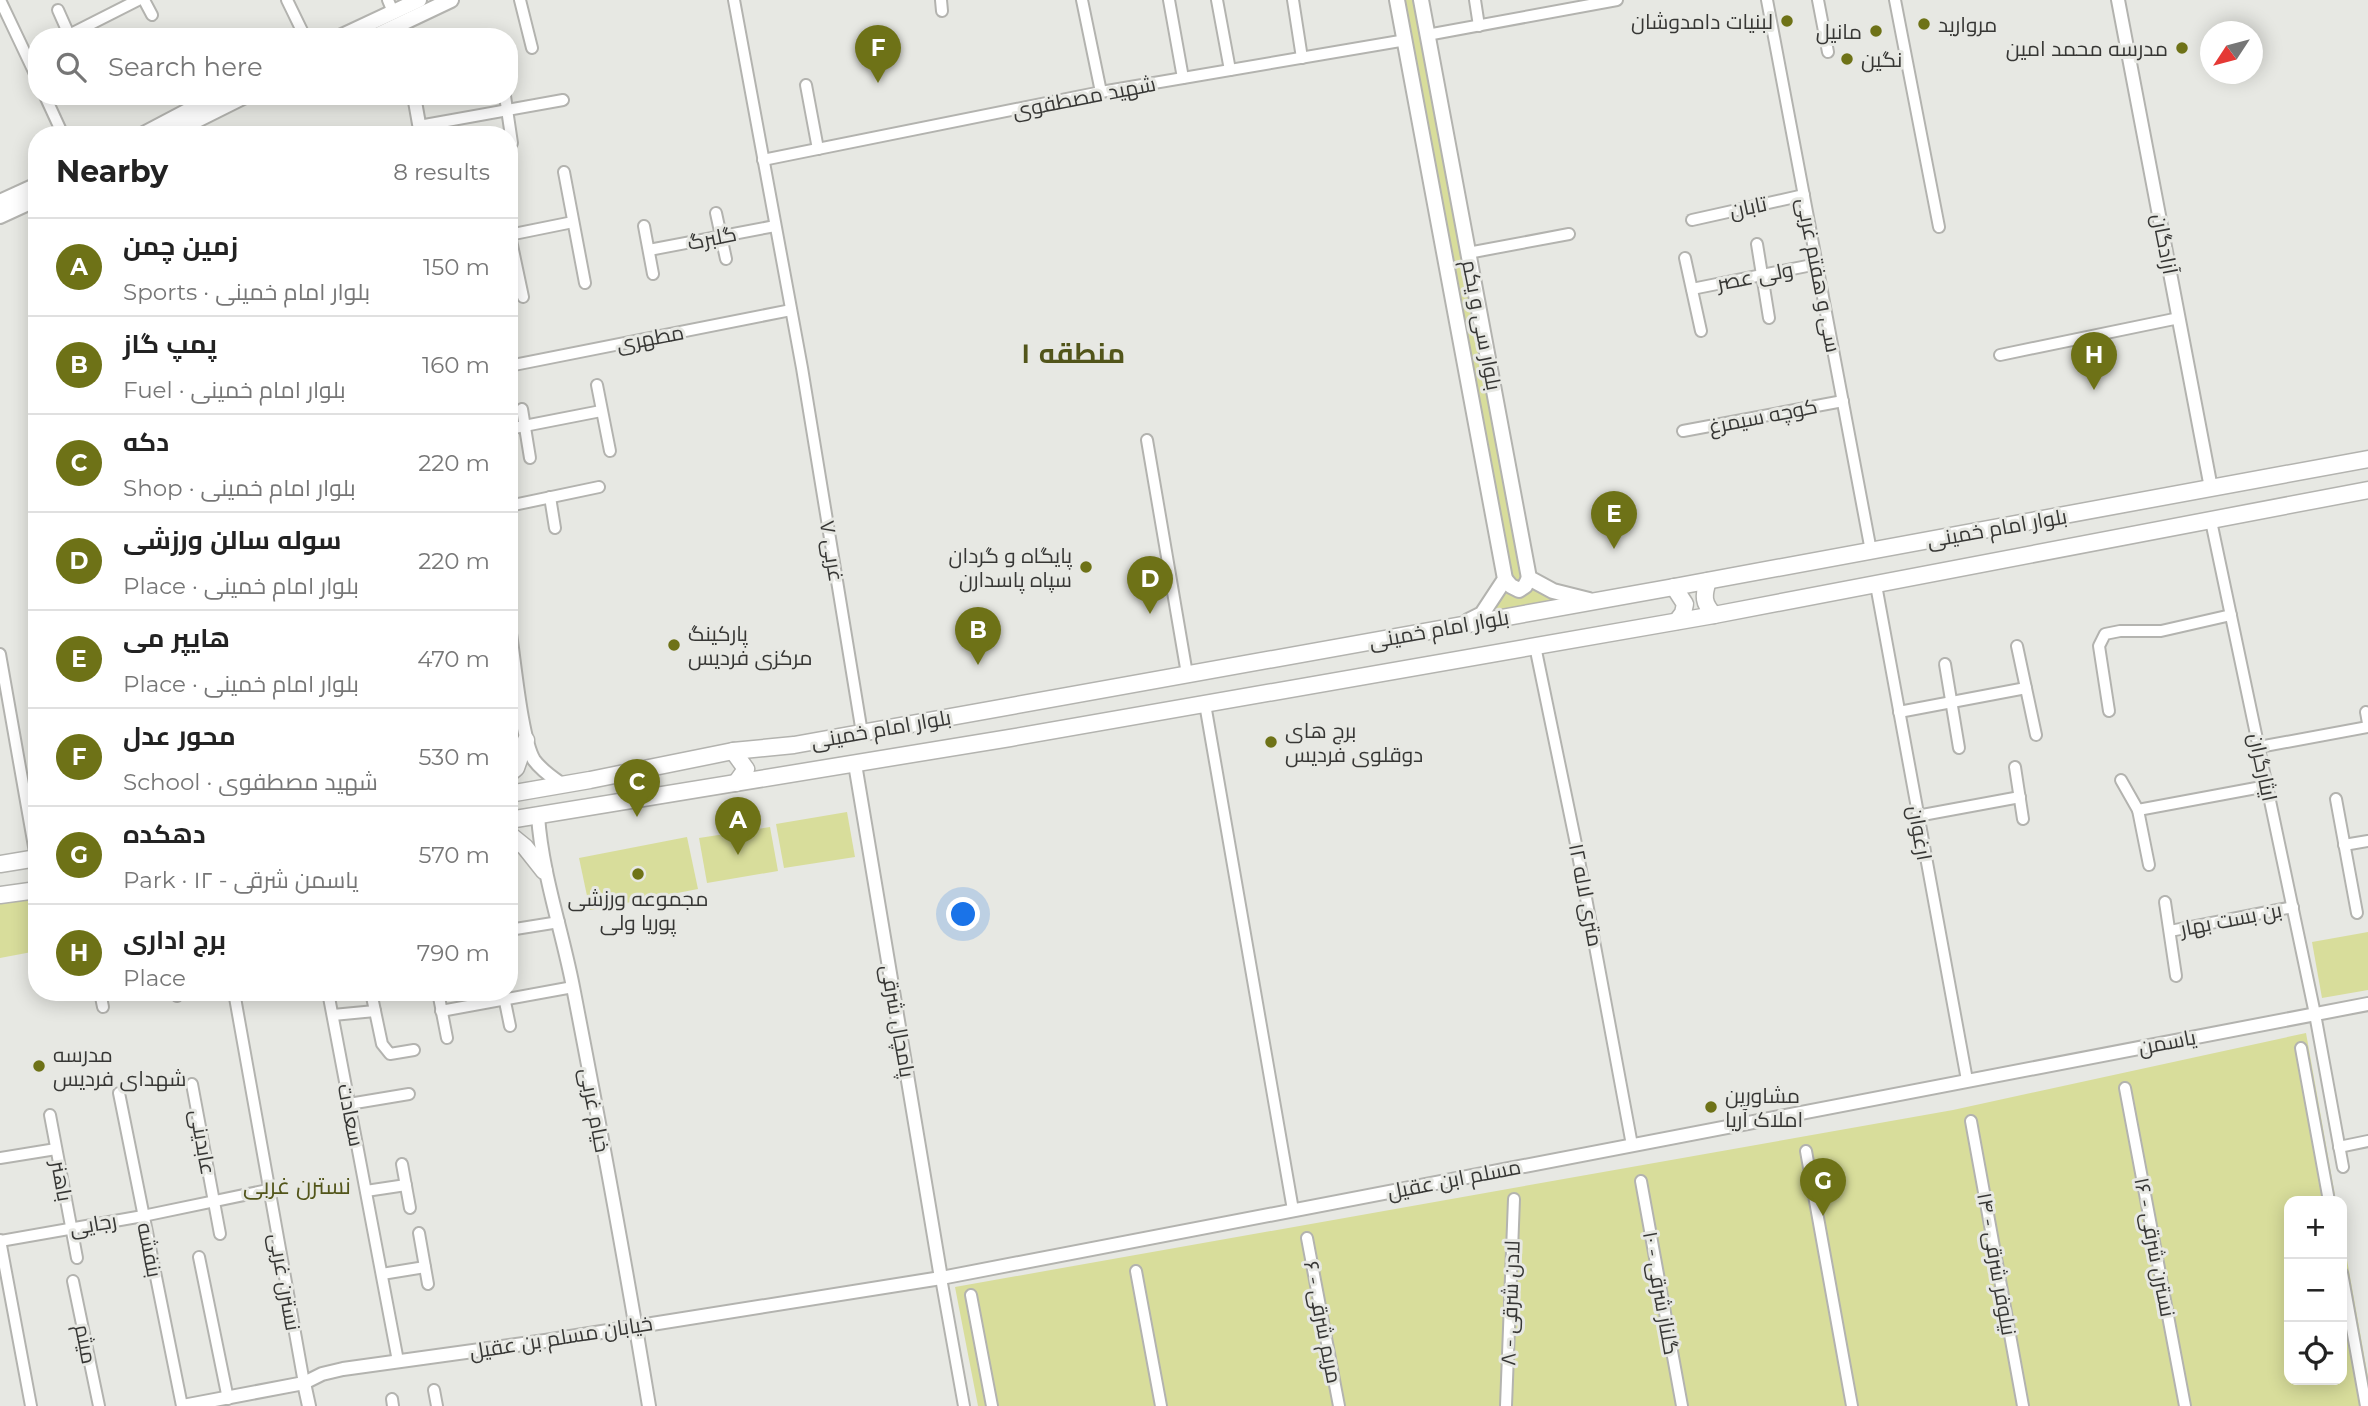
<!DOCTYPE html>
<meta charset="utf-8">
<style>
body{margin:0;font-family:Montserrat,Cairo,sans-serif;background:#f6f6f6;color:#222}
.controls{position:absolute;right:21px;bottom:21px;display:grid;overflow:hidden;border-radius:14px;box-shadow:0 4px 18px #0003}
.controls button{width:63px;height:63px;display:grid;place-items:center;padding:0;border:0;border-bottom:2px solid #e0e0e0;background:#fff;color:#222;font:35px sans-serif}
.compass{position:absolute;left:2200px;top:21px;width:63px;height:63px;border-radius:50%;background:#fff;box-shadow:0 4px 18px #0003;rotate:234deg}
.you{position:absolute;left:964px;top:915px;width:24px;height:24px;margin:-18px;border:5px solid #fff;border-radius:50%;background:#1a73e8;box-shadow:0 0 0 10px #1a73e833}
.badge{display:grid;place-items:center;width:46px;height:46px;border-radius:50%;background:#6e7217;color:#fff;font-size:23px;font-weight:700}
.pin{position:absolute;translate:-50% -58px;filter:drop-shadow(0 2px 4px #0008)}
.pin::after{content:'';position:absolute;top:37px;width:24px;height:21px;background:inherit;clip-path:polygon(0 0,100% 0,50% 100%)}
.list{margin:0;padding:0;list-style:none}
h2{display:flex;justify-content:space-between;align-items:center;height:91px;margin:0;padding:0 28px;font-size:30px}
h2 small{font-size:23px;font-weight:400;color:#767676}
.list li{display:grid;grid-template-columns:46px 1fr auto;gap:21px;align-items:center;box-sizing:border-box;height:98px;padding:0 28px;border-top:2px solid #e0e0e0}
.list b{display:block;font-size:26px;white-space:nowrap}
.list p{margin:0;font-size:23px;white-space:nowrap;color:#767676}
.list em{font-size:23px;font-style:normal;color:#767676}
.icon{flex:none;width:38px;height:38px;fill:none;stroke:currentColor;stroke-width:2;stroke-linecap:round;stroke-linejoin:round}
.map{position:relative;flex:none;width:2368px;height:1406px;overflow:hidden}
.search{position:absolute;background:#fff;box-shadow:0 4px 18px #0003;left:28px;top:28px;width:490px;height:77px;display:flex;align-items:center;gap:18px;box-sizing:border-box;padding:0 24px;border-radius:28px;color:#767676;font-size:26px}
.panel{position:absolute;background:#fff;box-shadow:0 4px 18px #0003;left:28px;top:126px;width:490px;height:875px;border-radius:28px}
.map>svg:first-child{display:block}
.green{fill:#d8dd9b}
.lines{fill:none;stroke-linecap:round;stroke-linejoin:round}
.minor-casing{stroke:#b3b3af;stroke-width:14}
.tertiary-casing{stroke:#b3b3af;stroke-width:16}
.secondary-casing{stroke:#b3b3af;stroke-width:18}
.primary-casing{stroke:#b3b3af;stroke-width:19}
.minor{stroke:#fff;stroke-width:10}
.tertiary{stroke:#fff;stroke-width:12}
.secondary{stroke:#fff;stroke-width:14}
.primary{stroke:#fff;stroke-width:16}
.poi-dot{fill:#6e7217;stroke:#e7e8e3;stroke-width:2.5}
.labels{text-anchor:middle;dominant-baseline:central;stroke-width:6;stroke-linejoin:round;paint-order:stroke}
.poi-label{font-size:21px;fill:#373735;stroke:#e7e8e3;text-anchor:start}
.street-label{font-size:21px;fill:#373735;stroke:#e7e8e3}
.neighbourhood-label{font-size:23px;fill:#52551a;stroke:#e7e8e3}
.district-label{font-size:28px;font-weight:bold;fill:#52551a;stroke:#e7e8e3}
</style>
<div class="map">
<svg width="2368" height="1406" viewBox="0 0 2368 1406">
<rect width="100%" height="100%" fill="#e7e8e3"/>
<g class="green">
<path d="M1400,0h18l106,582 -12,1z"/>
<path d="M1531,584l43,18 -91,16 22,-32z"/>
<path d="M847,812l8,45 -71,11 -8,-44z"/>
<path d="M770,827l8,44 -71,12 -8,-45z"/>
<path d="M687,837l11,52 -108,21 -11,-52z"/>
<path d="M37,898v53l-37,7v-54z"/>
<path d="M2368,932v58l-46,8 -10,-56z"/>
<path d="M2306,1033l30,168h-47v179h53v-148l26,145v29h-1390l-23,-119 998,-177z"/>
</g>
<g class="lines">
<g class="minor-casing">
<g id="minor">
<path d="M0,0l37,78"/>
<path d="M144,0l8,15"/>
<path d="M287,0l18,37"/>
<path d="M388,0l5,12"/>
<path d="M520,0l12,48"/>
<path d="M734,0l68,368 60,365"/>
<path d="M941,0l1,11"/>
<path d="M1082,0l19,92"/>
<path d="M1169,0l14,78"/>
<path d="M1217,0l13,70"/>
<path d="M1293,0l9,58"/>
<path d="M1475,0l4,26"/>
<path d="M1767,0l104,551"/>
<path d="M1818,0l10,52"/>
<path d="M1895,0l44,227"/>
<path d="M58,10l12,27"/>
<path d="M1427,35l190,-35"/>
<path d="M65,37l73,-37"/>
<path d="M806,85l12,64"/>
<path d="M45,96l18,39"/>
<path d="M505,96l7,47"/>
<path d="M419,126l144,-26"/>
<path d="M763,160l338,-68 305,-52"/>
<path d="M564,172l21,111"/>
<path d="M716,213l10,46"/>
<path d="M1692,220l112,-25"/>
<path d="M644,226l9,48"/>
<path d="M509,231l14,66"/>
<path d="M509,235l64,-13"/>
<path d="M1757,244l12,74"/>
<path d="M649,250l126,-24"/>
<path d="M1468,253l101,-19"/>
<path d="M1685,258l16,73"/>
<path d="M1692,289l125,-25"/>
<path d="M2000,355l179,-37"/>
<path d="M509,366l282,-56"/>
<path d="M597,385l13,66"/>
<path d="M522,409l8,49"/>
<path d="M509,429l92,-18"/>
<path d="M1683,431l160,-30"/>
<path d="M1147,440l40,234"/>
<path d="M550,497l5,31"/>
<path d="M509,506l90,-19"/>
<path d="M2211,521l104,493 28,153"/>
<path d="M1876,585l91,495"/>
<path d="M1535,646l41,198 56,301"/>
<path d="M2017,646l19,89"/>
<path d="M0,654l36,204"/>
<path d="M1945,664l14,84"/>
<path d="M1205,704l88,506"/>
<path d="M2109,711l-10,-65 6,-12 15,-3h41l70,-16"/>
<path d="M1899,712l127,-24"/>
<path d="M2366,712l2,11"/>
<path d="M2259,747l109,-20"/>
<path d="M2015,767l8,52"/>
<path d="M2121,780l17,30 129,-24"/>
<path d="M2336,799l21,114"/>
<path d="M2138,810l11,55"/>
<path d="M1917,816l103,-19"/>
<path d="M2344,845l24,-4"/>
<path d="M2165,902l11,74"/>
<path d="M509,930l50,-8"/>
<path d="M2170,931l123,-24"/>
<path d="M100,992l3,15"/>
<path d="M176,992l1,4"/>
<path d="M234,992l70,391"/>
<path d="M328,992l70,369"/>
<path d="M371,992l11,52 8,10 24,-4"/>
<path d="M438,992l9,46"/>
<path d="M503,992l7,34"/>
<path d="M441,1011l132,-24"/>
<path d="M333,1015l42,-4"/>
<path d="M2301,1048l28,153"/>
<path d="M192,1084l28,150"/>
<path d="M2125,1088l60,318"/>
<path d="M119,1093l63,313"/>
<path d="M349,1104l60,-10"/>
<path d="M50,1115l27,143"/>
<path d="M1971,1121l52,285"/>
<path d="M2339,1147l29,-6"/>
<path d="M1806,1151l46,255"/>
<path d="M0,1158l56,-9"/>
<path d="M402,1164l8,44"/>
<path d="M1641,1181l41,225"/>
<path d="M366,1191l40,-6"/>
<path d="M419,1233l9,51"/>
<path d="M1307,1238l32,168"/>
<path d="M0,1240l31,166"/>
<path d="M0,1241l143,-25 125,-26"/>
<path d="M199,1257l29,142"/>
<path d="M1136,1271l25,135"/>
<path d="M2342,1273l24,133"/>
<path d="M382,1274l43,-7"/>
<path d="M941,1278l23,128"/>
<path d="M73,1281l26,125"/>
<path d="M971,1295l21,111"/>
<path d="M434,1390l3,16"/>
<path d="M392,1399l1,7"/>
<path d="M1506,1406l8,-207"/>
</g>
</g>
<g class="tertiary-casing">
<g id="tertiary">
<path d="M2118,0l93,488"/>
<path d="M414,96l7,39"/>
<path d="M509,627c5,29 12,112 25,133 8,11 19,18 29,25"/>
<path d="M855,764l86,514"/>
<path d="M538,816c4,58 24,114 35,171 27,139 53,279 76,419"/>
<path d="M304,1383l5,23"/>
<path d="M183,1406l121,-23 18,-9 21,-5 202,-28 396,-63 1427,-274"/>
</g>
</g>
<g class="secondary-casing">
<g id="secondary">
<path d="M1397,0l108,579 -23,35 -14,7"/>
<path d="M1421,0l108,578 24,13 36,9"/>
<path d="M340,37l79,-37"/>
<path d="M373,37l78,-37"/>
<path d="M142,135l74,-39"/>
<path d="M167,135l78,-39"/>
<path d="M0,202l37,-17"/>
<path d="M0,216l37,-17"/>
<path d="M1505,579l6,7 8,4 6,-4 4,-8"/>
</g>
</g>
<g class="primary-casing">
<g id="primary">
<path d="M1708,581c-5,15 -5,22 6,34"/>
<path d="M1674,587l11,17 -2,9 -6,8"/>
<path d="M733,751l13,18 -10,14"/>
<path d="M509,774l7,-6 10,-28"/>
<path d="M509,794l81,-14 143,-29 61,-6 880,-158 694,-128"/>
<path d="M509,820l501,-82 704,-123 654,-125"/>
<path d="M509,834l16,13 19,24"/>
<path d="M0,864l37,-6"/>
<path d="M0,895l37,-5"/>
</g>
</g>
<use href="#minor" class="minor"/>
<use href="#tertiary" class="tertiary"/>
<use href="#secondary" class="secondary"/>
<use href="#primary" class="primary"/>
</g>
<g class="poi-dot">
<circle cx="1787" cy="21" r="7"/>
<circle cx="1924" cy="24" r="7"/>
<circle cx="1876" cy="31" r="7"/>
<circle cx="2182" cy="48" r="7"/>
<circle cx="1847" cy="59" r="7"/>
<circle cx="1086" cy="567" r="7"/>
<circle cx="674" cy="645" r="7"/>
<circle cx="1271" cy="742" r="7"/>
<circle cx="638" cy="874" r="7"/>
<circle cx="39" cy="1066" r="7"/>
<circle cx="1711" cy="1107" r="7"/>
</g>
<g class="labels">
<g class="poi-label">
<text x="1773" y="21" text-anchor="end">لبنیات دامدوشان</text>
<text x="1938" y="24">مروارید</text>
<text x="1862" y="31" text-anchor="end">مانیل</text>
<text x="2168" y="48" text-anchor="end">مدرسه محمد امین</text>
<text x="1861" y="59">نگین</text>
<text x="1072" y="555" text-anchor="end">پایگاه و گردان<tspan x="1072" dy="24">سپاه پاسدارن</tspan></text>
<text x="688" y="633">پارکینگ<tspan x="688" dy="24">مرکزی فردیس</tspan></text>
<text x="1285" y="730">برج های<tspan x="1285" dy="24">دوقلوی فردیس</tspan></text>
<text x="638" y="898" text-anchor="middle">مجموعه ورزشی<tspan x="638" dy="24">پوریا ولی</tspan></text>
<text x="53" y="1054">مدرسه<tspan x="53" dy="24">شهدای فردیس</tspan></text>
<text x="1725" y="1095">مشاورین<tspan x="1725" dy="24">املاک آریا</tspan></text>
</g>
<g class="street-label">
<text transform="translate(1084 97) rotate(-11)">شهید مصطفوی</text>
<text transform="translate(1748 207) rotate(-12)">تابان</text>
<text transform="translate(712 238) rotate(-11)">گلبرگ</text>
<text transform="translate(2165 244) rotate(79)">آزادگان</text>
<text transform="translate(1819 275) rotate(79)">سی و هفتم غربی</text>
<text transform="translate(1755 276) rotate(-11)">ولی عصر</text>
<text transform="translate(1482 325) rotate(79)">بلوار سی و یکم</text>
<text transform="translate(650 338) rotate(-11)">مطهری</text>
<text transform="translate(1763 416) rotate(-11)">کوچه سیمرغ</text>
<text transform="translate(1997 528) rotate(-10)">بلوار امام خمینی</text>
<text transform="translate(832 551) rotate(81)">۷ غربی</text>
<text transform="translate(1439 629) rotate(-10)">بلوار امام خمینی</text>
<text transform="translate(881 729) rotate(-10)">بلوار امام خمینی</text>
<text transform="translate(2263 767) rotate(78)">ایثارگران</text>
<text transform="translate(1920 833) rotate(80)">ارغوان</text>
<text transform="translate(1586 895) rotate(79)">۱۲ متری لاله</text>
<text transform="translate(2231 919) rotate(-11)">بن بست بهار</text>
<text transform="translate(898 1021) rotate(80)">پامچال شرقی</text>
<text transform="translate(2167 1042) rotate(-11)">یاسمن</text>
<text transform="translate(595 1110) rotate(79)">خیام غربی</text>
<text transform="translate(351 1115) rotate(79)">سعادت</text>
<text transform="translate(203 1142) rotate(80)">عابدینی</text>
<text transform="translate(1454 1179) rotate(-11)">مسلم ابن عقیل</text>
<text transform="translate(62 1181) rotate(80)">باهنر</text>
<text transform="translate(93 1224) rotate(-10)">رجایی</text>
<text transform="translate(2155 1247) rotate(79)">نسترن شرقی - ۱۶</text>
<text transform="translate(150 1250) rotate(79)">بنفشه</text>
<text transform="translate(1997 1264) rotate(80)">نیلوفر شرقی - ۱۴</text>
<text transform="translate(285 1282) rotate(80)">نسترن غربی</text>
<text transform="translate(1661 1293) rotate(80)">گلناز شرقی - ۱۰</text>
<text transform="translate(1510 1303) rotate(-88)">لادن شرقی - ۸</text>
<text transform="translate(1323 1322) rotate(79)">مریم شرقی - ۶</text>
<text transform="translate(561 1337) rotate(-9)">خیابان مسلم بن عقیل</text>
<text transform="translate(86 1344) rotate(79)">میثم</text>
</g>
<g class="neighbourhood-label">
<text x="297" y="1186">نسترن غربی</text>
</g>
<g class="district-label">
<text x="1073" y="353">منطقه ۱</text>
</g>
</g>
</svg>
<div class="controls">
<button>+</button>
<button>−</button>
<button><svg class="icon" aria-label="locate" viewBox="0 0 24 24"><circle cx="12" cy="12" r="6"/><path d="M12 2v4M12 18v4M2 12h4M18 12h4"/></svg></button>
</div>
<svg class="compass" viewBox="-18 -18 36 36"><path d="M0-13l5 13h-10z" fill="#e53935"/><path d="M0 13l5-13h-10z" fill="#767676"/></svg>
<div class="you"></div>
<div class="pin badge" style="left:738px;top:855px">A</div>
<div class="pin badge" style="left:978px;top:665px">B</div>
<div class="pin badge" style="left:637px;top:817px">C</div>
<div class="pin badge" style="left:1150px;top:614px">D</div>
<div class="pin badge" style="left:1614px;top:549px">E</div>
<div class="pin badge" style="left:878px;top:83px">F</div>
<div class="pin badge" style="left:1823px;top:1216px">G</div>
<div class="pin badge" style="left:2094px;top:390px">H</div>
<div class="search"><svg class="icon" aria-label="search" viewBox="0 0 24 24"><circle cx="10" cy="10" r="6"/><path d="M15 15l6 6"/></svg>Search here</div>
<section class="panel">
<h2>Nearby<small>8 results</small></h2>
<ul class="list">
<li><span class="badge">A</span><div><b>زمین چمن</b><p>Sports · بلوار امام خمینی</p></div><em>150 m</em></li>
<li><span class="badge">B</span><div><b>پمپ گاز</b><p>Fuel · بلوار امام خمینی</p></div><em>160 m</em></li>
<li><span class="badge">C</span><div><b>دکه</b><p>Shop · بلوار امام خمینی</p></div><em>220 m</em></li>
<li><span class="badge">D</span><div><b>سوله سالن ورزشی</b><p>Place · بلوار امام خمینی</p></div><em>220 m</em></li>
<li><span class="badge">E</span><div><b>هایپر می</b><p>Place · بلوار امام خمینی</p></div><em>470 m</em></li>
<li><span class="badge">F</span><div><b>محور عدل</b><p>School · شهید مصطفوی</p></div><em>530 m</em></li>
<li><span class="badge">G</span><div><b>دهکده</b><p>Park · یاسمن شرقی - ۱۲</p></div><em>570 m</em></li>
<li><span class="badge">H</span><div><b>برج اداری</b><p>Place</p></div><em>790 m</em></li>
</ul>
</section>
</div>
